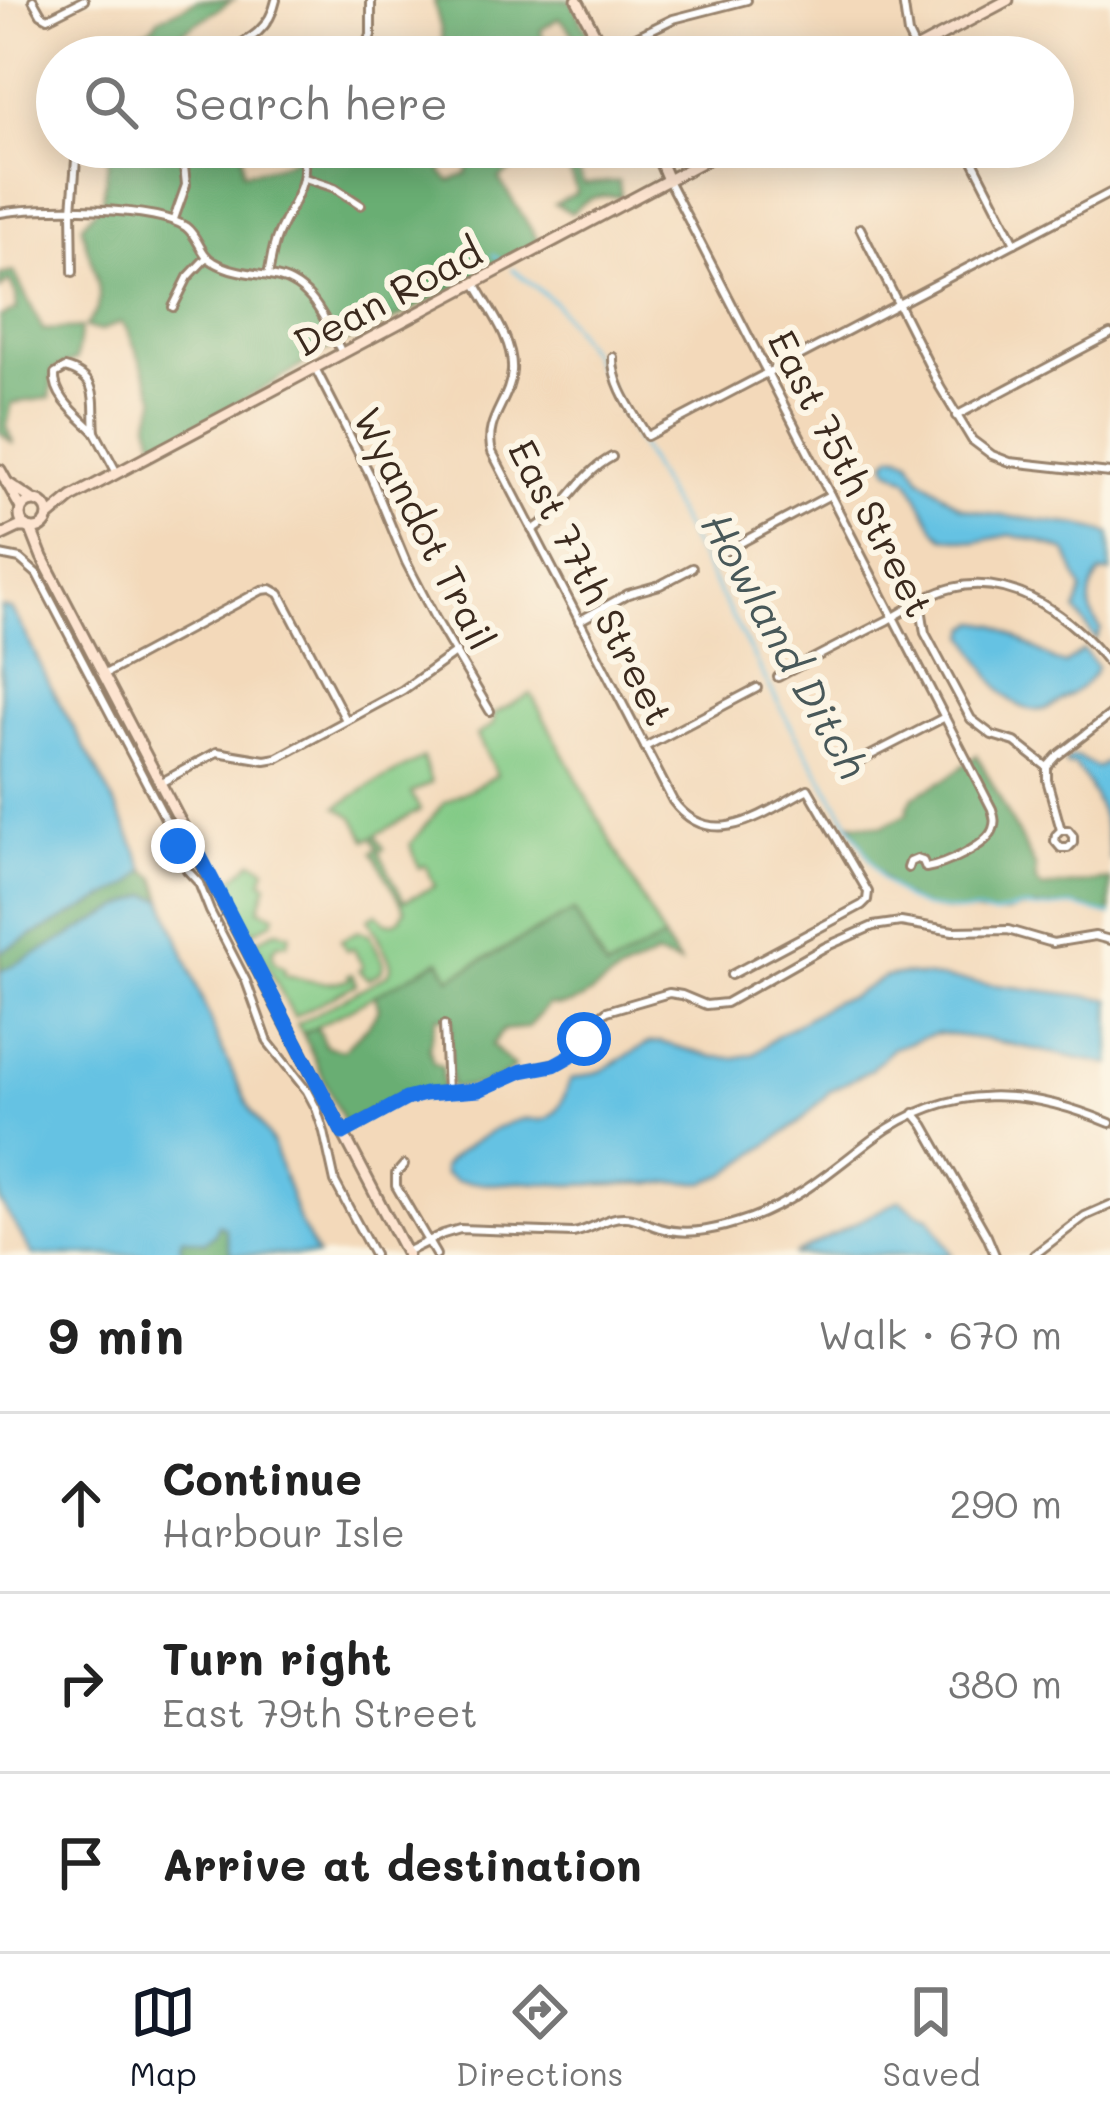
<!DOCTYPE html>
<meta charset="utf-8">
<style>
body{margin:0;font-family:Mali,sans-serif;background:#f2f2f2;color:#222}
.stop{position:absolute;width:36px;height:36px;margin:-27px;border:9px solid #1a73e8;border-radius:50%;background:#fff}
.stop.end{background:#1a73e8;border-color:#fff;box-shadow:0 3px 12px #0008}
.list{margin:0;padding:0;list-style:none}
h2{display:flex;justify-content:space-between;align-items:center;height:156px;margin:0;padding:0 48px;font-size:51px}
h2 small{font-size:39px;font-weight:400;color:#767676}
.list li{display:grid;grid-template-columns:78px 1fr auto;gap:36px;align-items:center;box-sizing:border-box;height:180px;padding:0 48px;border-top:3px solid #e0e0e0}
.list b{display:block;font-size:45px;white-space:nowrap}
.list p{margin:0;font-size:39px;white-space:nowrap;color:#767676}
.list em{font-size:39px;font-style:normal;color:#767676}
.icon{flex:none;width:66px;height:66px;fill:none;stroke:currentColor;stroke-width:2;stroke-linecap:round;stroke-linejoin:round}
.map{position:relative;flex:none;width:1110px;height:1255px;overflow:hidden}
.search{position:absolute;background:#fff;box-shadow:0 6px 30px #0003;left:36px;right:36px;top:36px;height:132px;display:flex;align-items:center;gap:30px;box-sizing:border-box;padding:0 42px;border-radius:66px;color:#767676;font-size:45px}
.sheet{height:696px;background:#fff}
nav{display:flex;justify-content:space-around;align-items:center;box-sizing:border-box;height:168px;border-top:3px solid #e0e0e0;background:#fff;font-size:33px;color:#767676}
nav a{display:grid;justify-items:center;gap:6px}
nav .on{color:#111827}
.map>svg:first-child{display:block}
.green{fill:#82ca86;stroke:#5e7a52;stroke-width:3}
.forest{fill:#69ae73;stroke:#526c48;stroke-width:3}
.water{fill:#65c2e3;stroke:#507680;stroke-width:3}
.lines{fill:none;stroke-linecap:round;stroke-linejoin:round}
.stream{stroke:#65c2e3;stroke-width:3}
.street-casing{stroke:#97826c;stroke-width:12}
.secondary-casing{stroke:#97826c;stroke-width:15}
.street{stroke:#fff;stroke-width:6}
.secondary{stroke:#fde4d0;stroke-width:9}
.route{stroke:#1a73e8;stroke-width:15}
.labels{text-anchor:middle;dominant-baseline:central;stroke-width:12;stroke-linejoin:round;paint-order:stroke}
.street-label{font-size:39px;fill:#3b2a1e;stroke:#fcf5e5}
.water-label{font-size:42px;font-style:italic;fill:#485859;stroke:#fcf5e5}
</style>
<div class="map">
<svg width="1110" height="1255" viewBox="0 0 1110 1255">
<rect width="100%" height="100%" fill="#fcf5e5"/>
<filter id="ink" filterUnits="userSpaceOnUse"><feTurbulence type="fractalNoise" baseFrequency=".00833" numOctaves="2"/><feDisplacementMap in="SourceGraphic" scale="24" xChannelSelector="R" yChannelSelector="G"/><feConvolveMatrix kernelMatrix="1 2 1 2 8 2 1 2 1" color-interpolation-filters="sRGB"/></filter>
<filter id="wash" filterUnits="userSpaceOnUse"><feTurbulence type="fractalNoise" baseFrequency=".004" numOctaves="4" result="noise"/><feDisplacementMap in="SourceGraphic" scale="48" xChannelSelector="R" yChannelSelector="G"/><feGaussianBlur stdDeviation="2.7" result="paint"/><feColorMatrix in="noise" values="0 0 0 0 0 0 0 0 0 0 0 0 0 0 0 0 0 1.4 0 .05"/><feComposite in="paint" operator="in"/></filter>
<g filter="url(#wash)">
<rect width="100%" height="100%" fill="#f3d9ba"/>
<g class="green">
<path d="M531,694l133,245 -58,31 -32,-59 -125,67 -10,-17 -136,73 -6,-10 90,-49 4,-7 -1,-7 -22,-43 9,-5 8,9 8,1 7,-4 5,-9 -32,-58 5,-4 -5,-11 -7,3 -12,-23 -17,-10 31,-20 55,-29 8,25 -20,10 9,17 -44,25 8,14 -5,3 25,49 31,-15 -10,-21 -6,3 -9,-24 34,-41 53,-28 -20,-40 17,-11v-10z"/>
<path d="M253,861l13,7 -4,13 5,3 -8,25 16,6 -3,7 -20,10 -27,-47z"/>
<path d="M276,931l14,3 -2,9 -10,1 -6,8 3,11 10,5 -1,6c23,7 41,12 65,6l-1,-5 4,-1 4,10 -62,33 -39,-76z"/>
<path d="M358,931l11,3 15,29 -3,9 -13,7 -9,-9 4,-3 -10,-19 -6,3 -6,-11z"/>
</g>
<g class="forest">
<path d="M198,0h35l-57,36 9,21 -18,-15 -15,3 -8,12h-42c8,-5 15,-14 23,-19 16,-10 22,-1 33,-19z"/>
<path d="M434,0h137l26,51 -13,6 -6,-1c1,-17 -7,-27 -19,-38l-18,12 5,27h-107c8,-21 -2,-37 -5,-57z"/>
<path d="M104,147h138l1,25c24,-2 49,-8 67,-25h138l-7,25 9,9 17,-7 3,-15c40,-15 68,-12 110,-12l-6,12 9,25 36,-3 2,16c-21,-3 -34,-1 -49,16l-17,-9 22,-11 -10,-30 -17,-7 -34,10 -17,13 41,64 -171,90 -49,19 -29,21 -134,75 -8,-25 7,-25 -28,-67 -7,-9 -21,9 -15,-4c4,-6 9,-11 12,-17 9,-24 -13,-60 -15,-85l20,-23 7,-44z"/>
<path d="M14,272l29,58 38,-2 -5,32 -23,10 -3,28 -38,5 -5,24 7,17 -14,-12v-116l17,-6 -1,-15 -7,-15 -9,9v-14z"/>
<path d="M977,755l58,111 1,16 6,6 68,-8v35c-12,-2 -24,-8 -37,-9 -7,0 -52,2 -56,3 -15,4 -3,4 -19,5 -9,1 -18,-2 -28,-2 -72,1 -89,-31 -120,-89l33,3 25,-13v-7l6,-10 32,-17z"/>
<path d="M145,870l11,8 7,21 -14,-4 -117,62 -32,14v-19l130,-67z"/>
<path d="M574,911l32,59 57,-31 17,25 -24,-8c-12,7 -24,12 -36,18 -27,14 -38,36 -72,31l-21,23 -24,2 -11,15 22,22c-16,17 -41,21 -63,20l-2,-48 3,-19 -15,-4 -8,31 4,16 9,4 1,24c-37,0 -66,17 -98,34l-42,-91 14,-7 8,19 18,4 26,-26 10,-15 -4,-14 65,-35 10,18z"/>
<path d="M217,1223l8,4 6,28h-46l-5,-8 2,-9h12z"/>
</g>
<g class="water">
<path d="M892,455h8l10,5 10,17 41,30 34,8 84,10 31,9v39h-9c-15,18 -15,38 0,56l-5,11 -20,-29 6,-21 -16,-39 -28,-10 -28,-6 -34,7 -32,-5 -9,-8 -26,-49 -20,-11 -2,-8z"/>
<path d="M1,607l10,2c18,26 28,57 43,84 33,58 66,116 91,177l-15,15 -130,67z"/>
<path d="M978,622l18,3 59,36 10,3 18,-14 14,17c-6,16 -20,23 -34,32 -1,1 -15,10 -16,10 -42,10 -63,-46 -80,-73l2,-8z"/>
<path d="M1072,757h6l19,11 13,-8v101c-3,-35 -12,-68 -35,-96h-8l-2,-4z"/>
<path d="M149,895l14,4 56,144 30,64 23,35 27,79 18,34h-86l-6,-27 -7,-4 -3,9 -10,9 -23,-4 -2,9 5,8h-152l-33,-54v-230c52,-22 97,-55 149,-76z"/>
<path d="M906,974l204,25v66l-120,-25 -53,-7 -44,15 -23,22 -40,21 -30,31 -73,52 -21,8 -138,3 -47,-3 -28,2 -37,-3 -12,-7 -1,-6c9,-16 64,-49 83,-49 12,0 16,5 27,-5 10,-8 12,-23 18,-35l30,-8 48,-28 11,-1 54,15 20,1 20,-4 23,-18 58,-35 15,-4 35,-20z"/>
<path d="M900,1200l17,13 12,4 23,38h-159z"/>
</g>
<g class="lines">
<g class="stream">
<path d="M493,255l12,8"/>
<path d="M513,269l42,34 34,48 199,370 94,158 23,20 19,8 37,5 16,-1 16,4 28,-8 17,2 34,-3 38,9"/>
</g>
</g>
</g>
<g filter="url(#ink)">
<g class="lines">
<g class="street-casing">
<g id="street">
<path d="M33,0l8,14 7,4 36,-18"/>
<path d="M903,0l5,34 11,23"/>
<path d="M217,57c27,-15 52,-24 59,-57"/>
<path d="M363,57l8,-22v-35"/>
<path d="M595,57l78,-38 74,-19"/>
<path d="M966,147l49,96"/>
<path d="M305,178l30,10 26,17"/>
<path d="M668,180l324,629c2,8 4,11 1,20 -6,17 -49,36 -67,39l-3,-7 -6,-2 -7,3 -2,6"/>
<path d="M0,213c37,-7 156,-7 186,14 13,10 14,28 28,35 17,10 37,11 55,14 43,5 56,44 73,77"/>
<path d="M174,219l12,-34 -4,-38"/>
<path d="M860,228l80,159 32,53 20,15 18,7 100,11"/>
<path d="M73,272l-1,-62 5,-63"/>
<path d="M268,275c3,-12 4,-26 9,-38 12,-31 36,-54 24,-90"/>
<path d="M475,283c14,26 39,57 37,88 -2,31 -29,49 -20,81l181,349c39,53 92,11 135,-12l60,103 -1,8 -5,5 -131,70"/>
<path d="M173,307l15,-30 19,-20"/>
<path d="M613,357c-1,28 21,56 34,79l463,-243"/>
<path d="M65,368c37,10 27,34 30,64 -16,-16 -42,-35 -40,-58z"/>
<path d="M315,368l55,107 36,87 29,56 55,93"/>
<path d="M956,416l154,-82"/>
<path d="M95,432l22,41"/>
<path d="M532,530c34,-19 46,-55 80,-73"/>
<path d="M0,555l20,4 17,15 129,246 9,24 8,3 10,-4"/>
<path d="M718,555l112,-60"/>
<path d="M916,604l6,10 3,19 46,86 21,16 23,7 32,25"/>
<path d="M579,621l49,-27 32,-9 32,-17"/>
<path d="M105,674l157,-84 9,-1 9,5 66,126"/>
<path d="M778,677c36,-19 72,-38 108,-56 21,-11 42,-27 66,-33 62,-16 122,31 158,77"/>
<path d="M645,747l112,-59"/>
<path d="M844,769l101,-52"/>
<path d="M162,782l55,-30 48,8 12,-2 126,-68 53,-38"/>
<path d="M1061,830h7l5,6v7l-5,5h-7l-6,-7 1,-6 5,-5 -14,-50v-13l10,-11 53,-41"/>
<path d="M187,870l12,13 11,28 36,70 22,61 39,49 9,17 8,24 11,50 39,73"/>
<path d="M444,1025l3,67"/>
<path d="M914,1113l10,12 63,111 8,19"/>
<path d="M343,1133l63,-34 19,-5 54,-4 43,-19 39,-9 15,-11 16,-28 15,-12 62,-18 13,2 24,10 20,-2 99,-56 48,-21 28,-4 52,9 55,-1 45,13 42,-7 15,4"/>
<path d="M404,1165l-8,9v12l40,69"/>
<path d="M406,1252l37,-18 17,-5 113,4c19,-3 34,-17 52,-16 13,0 23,8 35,11 30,9 62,0 91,-10 47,-17 83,-50 123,-80 76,-56 153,-50 236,-15"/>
<path d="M1034,1255l51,-39 25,-11"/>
</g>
</g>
<g class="secondary-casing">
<g id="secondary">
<path d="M577,0l30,57"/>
<path d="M901,57l107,-57"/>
<path d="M654,147l14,33"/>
<path d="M0,470l21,38"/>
<path d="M6,482l27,18"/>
<circle cx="34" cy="515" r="14"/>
<path d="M48,517l24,-20 658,-350"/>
<path d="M31,529l11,28 365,698"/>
<path d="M0,536l19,-9h8"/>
</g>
</g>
<use href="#street" class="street"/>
<use href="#secondary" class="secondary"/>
</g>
</g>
<g class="lines" filter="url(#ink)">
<path class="route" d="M178,846l15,-3 150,290 63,-34 19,-5 54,-4 43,-19 32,-6 16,-9 14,-17"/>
</g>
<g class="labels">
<g class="street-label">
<text transform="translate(387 296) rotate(-28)">Dean Road</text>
<text transform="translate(852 473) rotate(63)">East 75th Street</text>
<text transform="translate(426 528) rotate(63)">Wyandot Trail</text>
<text transform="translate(592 582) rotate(63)">East 77th Street</text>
</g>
<g class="water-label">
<text transform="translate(786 645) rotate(61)">Howland Ditch</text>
</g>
</g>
</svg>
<div class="stop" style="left:584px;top:1039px"></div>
<div class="stop end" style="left:178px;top:846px"></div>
<div class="search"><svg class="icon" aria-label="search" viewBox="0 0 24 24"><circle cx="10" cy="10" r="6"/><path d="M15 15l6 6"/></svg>Search here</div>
</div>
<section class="sheet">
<h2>9 min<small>Walk · 670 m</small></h2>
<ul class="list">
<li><svg class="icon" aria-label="ahead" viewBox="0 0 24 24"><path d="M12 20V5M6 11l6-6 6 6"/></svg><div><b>Continue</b><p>Harbour Isle</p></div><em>290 m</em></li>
<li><svg class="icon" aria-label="right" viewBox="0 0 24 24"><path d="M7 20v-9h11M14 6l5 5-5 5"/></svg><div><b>Turn right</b><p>East 79th Street</p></div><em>380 m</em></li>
<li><svg class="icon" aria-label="arrive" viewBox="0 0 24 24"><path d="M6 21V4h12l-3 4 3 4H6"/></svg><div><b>Arrive at destination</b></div></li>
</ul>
</section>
<nav>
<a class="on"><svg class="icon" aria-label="map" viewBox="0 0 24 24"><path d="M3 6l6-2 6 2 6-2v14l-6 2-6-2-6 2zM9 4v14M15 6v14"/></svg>Map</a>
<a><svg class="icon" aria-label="directions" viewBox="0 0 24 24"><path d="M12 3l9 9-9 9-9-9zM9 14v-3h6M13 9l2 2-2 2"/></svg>Directions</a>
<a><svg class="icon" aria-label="saved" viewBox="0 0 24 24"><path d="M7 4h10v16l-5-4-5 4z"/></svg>Saved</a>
</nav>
